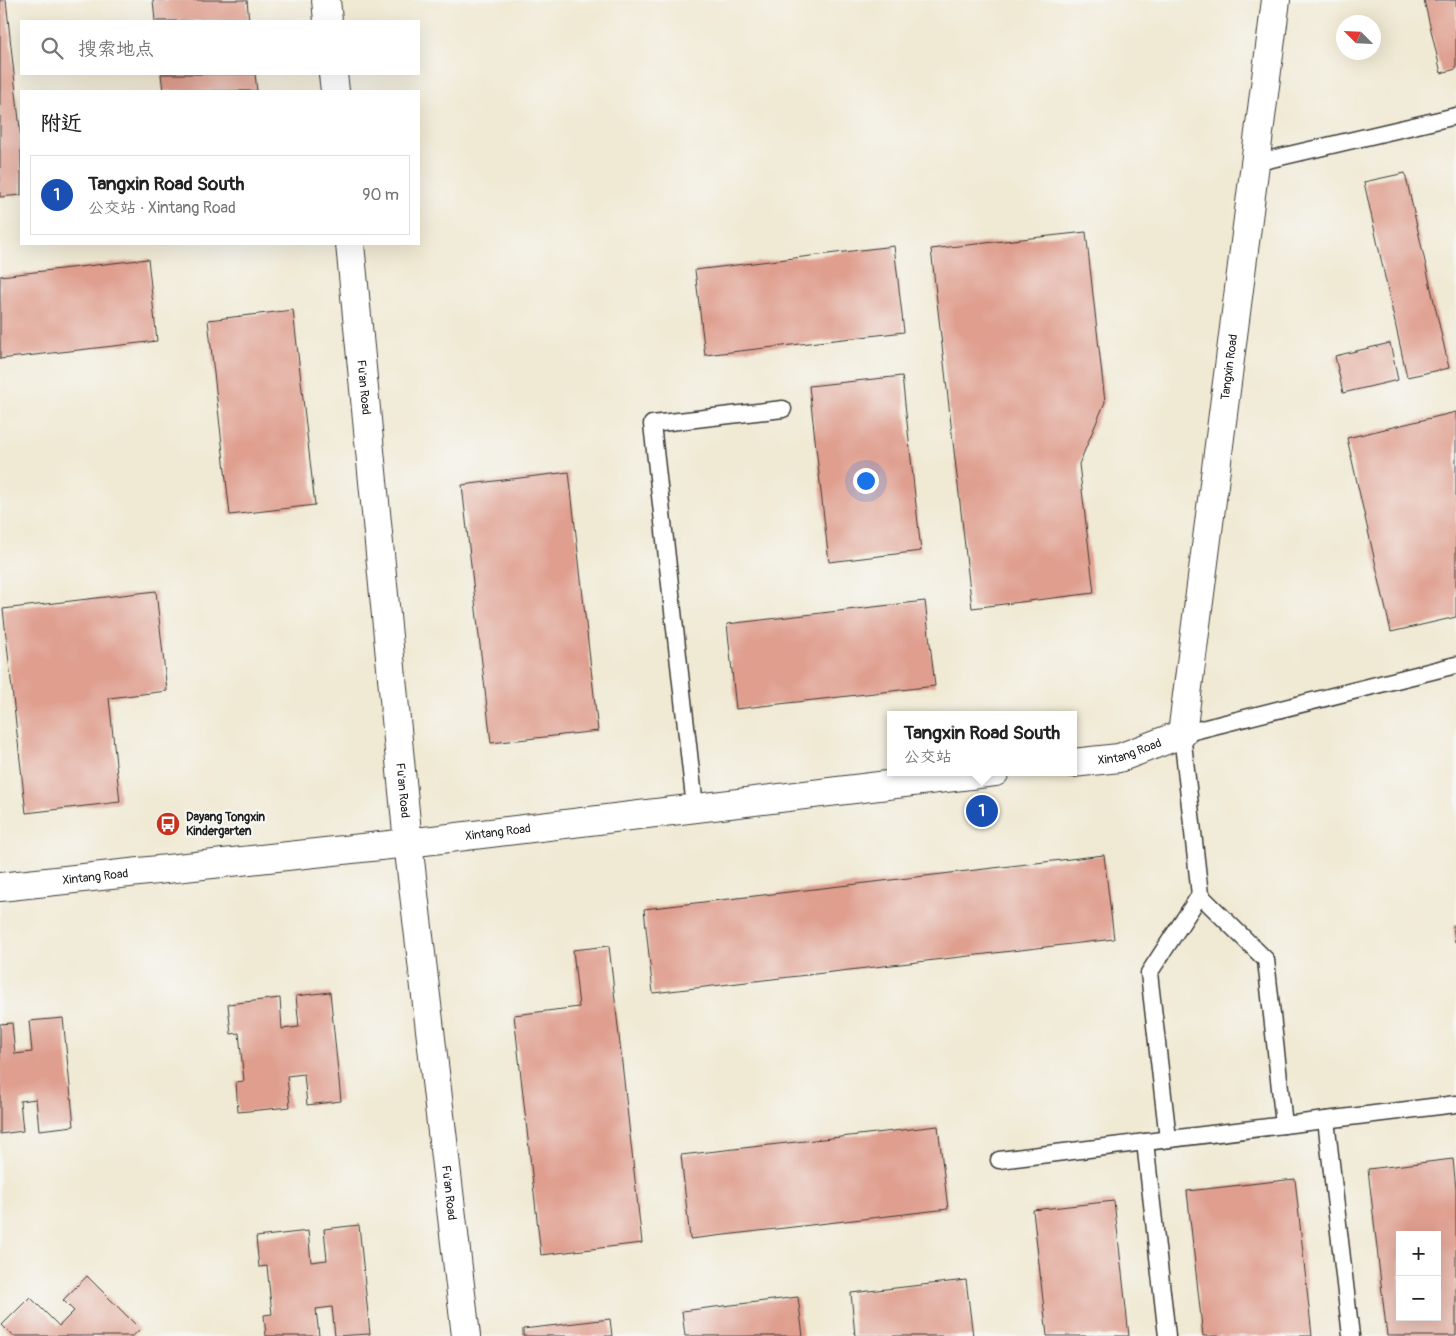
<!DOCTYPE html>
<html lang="zh">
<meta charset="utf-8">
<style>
body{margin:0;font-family:Pangolin,"LXGW WenKai TC",sans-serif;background:#f2f2f2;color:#222}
.controls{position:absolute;right:15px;bottom:15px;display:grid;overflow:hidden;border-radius:0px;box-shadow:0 5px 20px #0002}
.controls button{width:45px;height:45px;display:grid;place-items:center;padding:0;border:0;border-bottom:1px solid #e0e0e0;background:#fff;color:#222;font:25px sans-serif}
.compass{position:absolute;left:1336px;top:15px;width:45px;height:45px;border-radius:50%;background:#fff;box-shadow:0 5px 20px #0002;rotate:294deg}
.you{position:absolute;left:865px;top:480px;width:18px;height:18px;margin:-12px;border:4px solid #fff;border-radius:50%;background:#1a73e8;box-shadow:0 0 0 8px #1a73e833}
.badge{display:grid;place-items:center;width:32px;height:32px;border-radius:50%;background:#c8321e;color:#fff;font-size:16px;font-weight:700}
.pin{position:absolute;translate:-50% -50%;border:2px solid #fff;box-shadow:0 1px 5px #0006}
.popup{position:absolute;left:887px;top:711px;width:190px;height:65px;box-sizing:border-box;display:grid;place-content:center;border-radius:0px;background:#fff;filter:drop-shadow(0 1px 4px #0005);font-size:16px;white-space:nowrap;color:#767676}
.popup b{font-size:19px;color:#222}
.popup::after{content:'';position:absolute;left:50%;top:100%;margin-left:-10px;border:10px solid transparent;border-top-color:#fff}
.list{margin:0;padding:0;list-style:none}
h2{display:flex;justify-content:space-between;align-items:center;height:65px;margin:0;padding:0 20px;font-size:21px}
h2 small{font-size:16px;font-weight:400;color:#767676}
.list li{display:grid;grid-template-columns:32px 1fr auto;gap:15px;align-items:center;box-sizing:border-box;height:80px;margin:0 10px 10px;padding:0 10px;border:1px solid #e0e0e0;border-radius:0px}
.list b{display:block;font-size:19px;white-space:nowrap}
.list p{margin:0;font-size:16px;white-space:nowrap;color:#767676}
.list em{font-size:16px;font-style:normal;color:#767676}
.icon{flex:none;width:28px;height:28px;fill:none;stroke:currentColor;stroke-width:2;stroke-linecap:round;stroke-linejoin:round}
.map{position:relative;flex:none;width:1456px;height:1336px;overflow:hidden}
.search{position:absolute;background:#fff;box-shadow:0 5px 20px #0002;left:20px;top:20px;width:400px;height:55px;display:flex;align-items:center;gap:12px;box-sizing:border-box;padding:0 18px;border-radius:0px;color:#767676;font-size:19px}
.panel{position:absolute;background:#fff;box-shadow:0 5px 20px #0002;left:20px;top:90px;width:400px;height:155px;border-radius:0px}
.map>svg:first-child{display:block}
.building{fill:#df9e8e;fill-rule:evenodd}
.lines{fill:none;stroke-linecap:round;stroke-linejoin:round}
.lane-casing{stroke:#3c3b37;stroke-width:19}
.street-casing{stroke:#3c3b37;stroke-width:30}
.secondary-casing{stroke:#3c3b37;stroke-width:30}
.lane{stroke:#fff;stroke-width:16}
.street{stroke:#fff;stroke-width:28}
.secondary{stroke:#fff;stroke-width:28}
.labels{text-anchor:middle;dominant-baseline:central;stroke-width:4.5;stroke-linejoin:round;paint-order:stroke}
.street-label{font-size:12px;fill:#1c1c1c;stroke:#f6f6f2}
.poi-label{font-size:12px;font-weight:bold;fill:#1c1c1c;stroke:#f6f6f2;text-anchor:start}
</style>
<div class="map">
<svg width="1456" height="1336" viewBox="0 0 1456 1336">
<rect width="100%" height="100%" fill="#f6f6f2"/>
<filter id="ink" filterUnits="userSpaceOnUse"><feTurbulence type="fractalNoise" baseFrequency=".02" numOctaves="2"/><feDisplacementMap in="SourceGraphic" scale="10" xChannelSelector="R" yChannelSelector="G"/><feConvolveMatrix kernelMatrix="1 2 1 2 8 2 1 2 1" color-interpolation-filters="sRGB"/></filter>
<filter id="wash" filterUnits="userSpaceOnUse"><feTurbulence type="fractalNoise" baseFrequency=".0096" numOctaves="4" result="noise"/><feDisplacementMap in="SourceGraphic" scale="20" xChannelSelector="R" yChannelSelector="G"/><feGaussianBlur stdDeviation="1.12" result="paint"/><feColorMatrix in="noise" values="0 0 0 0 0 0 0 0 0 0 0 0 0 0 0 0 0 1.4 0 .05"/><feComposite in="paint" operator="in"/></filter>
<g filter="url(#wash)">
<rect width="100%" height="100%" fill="#f0e9d3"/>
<g id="blocks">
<g class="building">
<path d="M0,0h6l15,139v56l-21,2z"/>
<path d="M153,0h94l2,21h-94z"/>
<path d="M1424,0h32v69l-15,4z"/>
<path d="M161,74h94l2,17h-94z"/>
<path d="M1405,173l44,195 -42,9 -43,-195z"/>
<path d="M1086,232l19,170 -26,62 15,129 -122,15 -41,-359z"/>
<path d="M894,246l10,86 -199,23 -10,-85z"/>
<path d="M148,259l9,82 -157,18v-83z"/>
<path d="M293,310l22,195 -85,10 -22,-195z"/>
<path d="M1390,343l8,37 -55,13 -8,-37z"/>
<path d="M902,376l19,175 -92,11 -20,-176z"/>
<path d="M1456,412v205l-65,15 -44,-194z"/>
<path d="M569,472l29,259 -107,12 -29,-258z"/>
<path d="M156,591l11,100 -58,7 11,104 -94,11 -23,-204z"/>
<path d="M925,601l10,85 -199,23 -9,-85z"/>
<path d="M1104,855l10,84 -461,54 -9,-84z"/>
<path d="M1453,925h3v17h-1z"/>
<path d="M609,946l33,297 -101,12 -27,-240 65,-8 -6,-57z"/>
<path d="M330,992l11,109 -34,4 -3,-31 -17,2 3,31 -52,5 -2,-30 8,-1 -5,-48 -8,1 -3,-30 52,-6 2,31 17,-2 -3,-31z"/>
<path d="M63,1018l11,108 -35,4 -3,-31 -16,2 3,30 -23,3v-110l12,-1 3,31 17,-2 -3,-31z"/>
<path d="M938,1126l10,83 -258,30 -9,-84z"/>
<path d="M1453,1159l3,30v147h-69l-19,-167zM1400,1235h37v82h-37z"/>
<path d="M1295,1179l17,157h-109l-16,-145z"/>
<path d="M1114,1201l15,135h-82l-14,-126z"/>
<path d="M359,1225l11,109 -35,2 -3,-29 -16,2 3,27h-53l-2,-21 8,-1 -5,-48 -8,1 -3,-30 52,-6 3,31 16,-2 -3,-31z"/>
<path d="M87,1276l53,53 -7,7h-120l-11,-11 28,-28 29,29 15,-15 -11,-11z"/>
<path d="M966,1280l7,56h-118l-4,-43z"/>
<path d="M798,1297l5,39h-118l-3,-25z"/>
<path d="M610,1319l2,17h-89v-7z"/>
</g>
</g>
</g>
<g filter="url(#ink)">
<use href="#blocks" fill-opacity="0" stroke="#3c3b37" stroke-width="1"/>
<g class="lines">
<g class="lane-casing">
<g id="lane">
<path d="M1254,163l202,-47"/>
<path d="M695,807l-43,-383 131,-15"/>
<path d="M1200,895l66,65 18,165"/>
<path d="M1326,1120l25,216"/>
<path d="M1168,1139l-19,-166 51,-78 -18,-161 274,-69"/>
<path d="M1145,1142l22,194"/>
<path d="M999,1160l457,-56"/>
</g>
</g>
<g class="street-casing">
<g id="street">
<path d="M326,0l2,21"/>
<path d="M333,74l2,17"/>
<path id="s1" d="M350,244l58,599 58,493"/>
<path id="s2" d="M1182,734l94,-734"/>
</g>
</g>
<g class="secondary-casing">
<g id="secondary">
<path id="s3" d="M1073,763l46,-5 63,-24"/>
<path id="s4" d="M0,887l408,-44 587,-71"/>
</g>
</g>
<use href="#lane" class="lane"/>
<use href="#street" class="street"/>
<use href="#secondary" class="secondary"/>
</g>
</g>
<defs>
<g id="bus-disc" transform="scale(1.25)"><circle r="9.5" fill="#c8321e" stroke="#f6f6f2"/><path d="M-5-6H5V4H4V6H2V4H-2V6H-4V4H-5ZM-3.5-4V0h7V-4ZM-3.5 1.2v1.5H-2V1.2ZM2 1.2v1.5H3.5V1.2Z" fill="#fff"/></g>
</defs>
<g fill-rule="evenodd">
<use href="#bus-disc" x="168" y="824"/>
</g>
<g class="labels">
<g class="street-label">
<text stroke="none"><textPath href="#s2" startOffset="370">Tangxin Road</textPath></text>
<text stroke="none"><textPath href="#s1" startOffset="144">Fu'an Road</textPath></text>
<text stroke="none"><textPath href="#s3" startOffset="58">Xintang Road</textPath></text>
<text stroke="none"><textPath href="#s1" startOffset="549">Fu'an Road</textPath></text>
<text stroke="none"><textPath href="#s4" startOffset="501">Xintang Road</textPath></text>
<text stroke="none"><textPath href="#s4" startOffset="96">Xintang Road</textPath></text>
<text stroke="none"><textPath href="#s1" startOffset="954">Fu'an Road</textPath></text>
</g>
<g class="poi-label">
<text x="186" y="817">Dayang Tongxin<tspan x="186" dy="14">Kindergarten</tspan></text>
</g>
</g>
</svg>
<div class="controls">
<button>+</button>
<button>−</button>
</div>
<svg class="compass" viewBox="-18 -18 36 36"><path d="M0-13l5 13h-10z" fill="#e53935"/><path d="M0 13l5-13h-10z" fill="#767676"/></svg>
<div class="you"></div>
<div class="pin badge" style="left:982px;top:811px;background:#1a4fb4">1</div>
<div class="popup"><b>Tangxin Road South</b>公交站</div>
<div class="search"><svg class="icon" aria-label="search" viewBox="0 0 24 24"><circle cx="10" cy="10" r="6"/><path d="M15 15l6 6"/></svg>搜索地点</div>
<section class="panel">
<h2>附近<small></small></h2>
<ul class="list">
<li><span class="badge" style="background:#1a4fb4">1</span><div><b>Tangxin Road South</b><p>公交站 · Xintang Road</p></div><em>90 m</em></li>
</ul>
</section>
</div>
